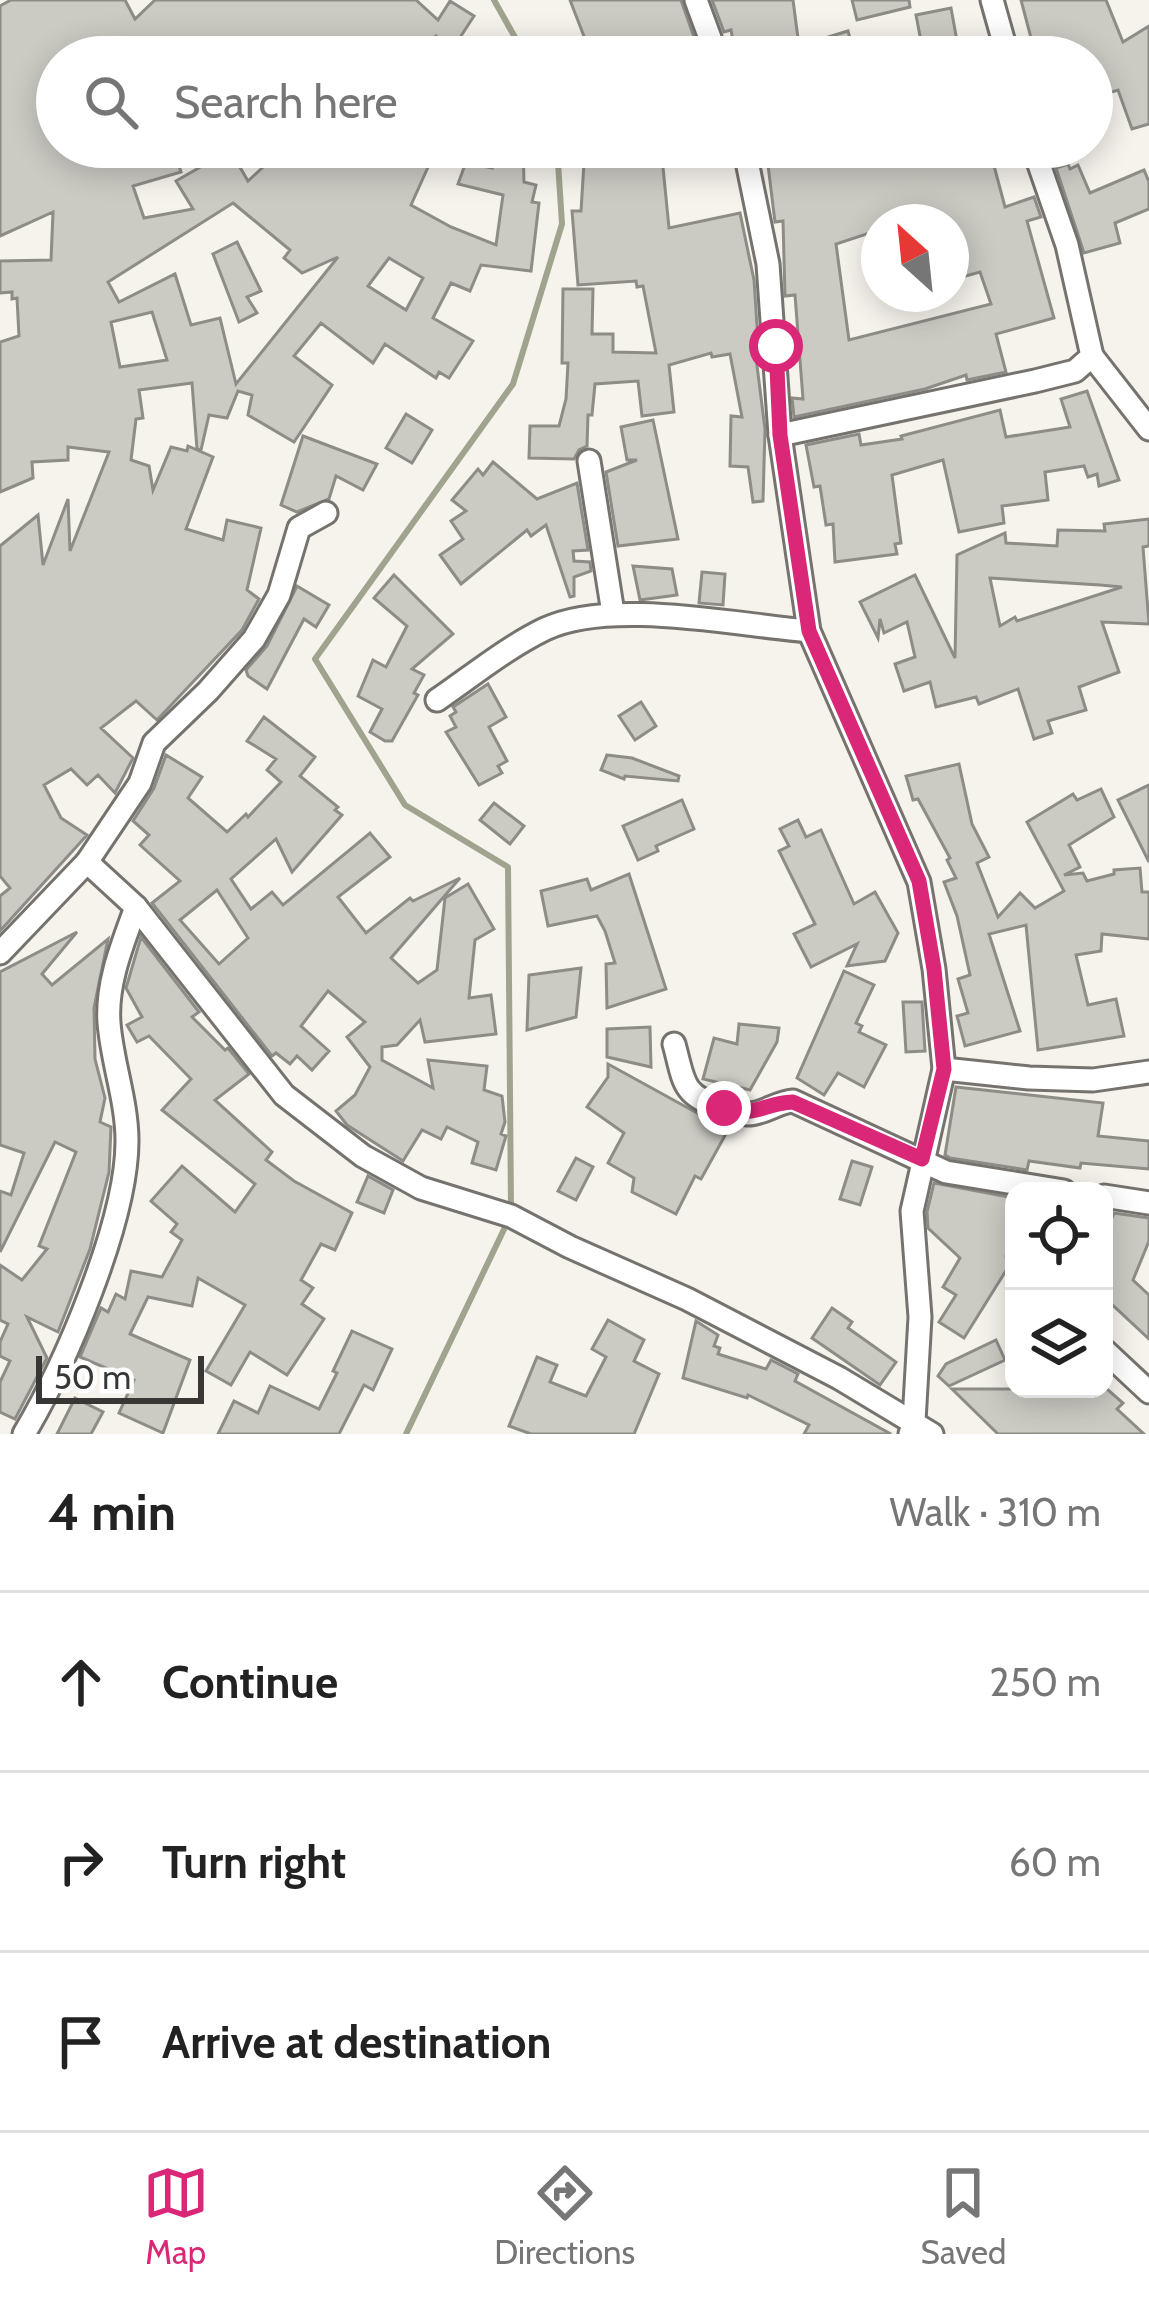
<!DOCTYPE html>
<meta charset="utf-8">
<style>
body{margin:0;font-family:Cabin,sans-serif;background:#f6f6f6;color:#222}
.controls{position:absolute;right:36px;bottom:36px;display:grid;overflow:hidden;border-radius:24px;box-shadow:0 6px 30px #0003}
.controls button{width:108px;height:108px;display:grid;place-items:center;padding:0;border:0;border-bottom:3px solid #e0e0e0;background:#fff;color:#222;font:60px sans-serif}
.compass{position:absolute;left:861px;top:204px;width:108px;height:108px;border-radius:50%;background:#fff;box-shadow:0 6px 30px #0003;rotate:333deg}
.scale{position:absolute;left:36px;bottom:30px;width:168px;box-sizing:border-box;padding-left:12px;border:6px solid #393735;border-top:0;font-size:33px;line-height:42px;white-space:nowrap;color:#393735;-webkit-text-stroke:9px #fff;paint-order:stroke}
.stop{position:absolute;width:36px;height:36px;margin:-27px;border:9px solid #db2777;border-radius:50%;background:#fff}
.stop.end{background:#db2777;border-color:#fff;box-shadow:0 3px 12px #0008}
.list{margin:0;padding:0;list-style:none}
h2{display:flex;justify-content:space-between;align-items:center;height:156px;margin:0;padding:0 48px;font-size:51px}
h2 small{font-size:39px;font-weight:400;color:#767676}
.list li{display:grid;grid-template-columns:78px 1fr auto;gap:36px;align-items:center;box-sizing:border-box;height:180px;padding:0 48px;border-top:3px solid #e0e0e0}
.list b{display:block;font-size:45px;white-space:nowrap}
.list em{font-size:39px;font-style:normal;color:#767676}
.icon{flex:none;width:66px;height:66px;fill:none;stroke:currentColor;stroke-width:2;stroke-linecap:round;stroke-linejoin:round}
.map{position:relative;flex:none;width:1149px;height:1434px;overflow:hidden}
.search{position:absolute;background:#fff;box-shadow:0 6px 30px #0003;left:36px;right:36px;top:36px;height:132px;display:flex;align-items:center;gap:30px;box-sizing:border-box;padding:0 42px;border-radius:66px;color:#767676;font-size:45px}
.sheet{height:696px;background:#fff}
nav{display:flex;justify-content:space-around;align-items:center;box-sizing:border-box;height:168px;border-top:3px solid #e0e0e0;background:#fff;font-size:33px;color:#767676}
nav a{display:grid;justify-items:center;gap:6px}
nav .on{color:#db2777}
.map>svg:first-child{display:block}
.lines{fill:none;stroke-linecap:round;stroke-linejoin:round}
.stream{stroke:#a0a48f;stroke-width:6}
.building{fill:#cbcac3;stroke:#8d8c86;stroke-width:3;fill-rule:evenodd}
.minor-casing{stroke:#76736e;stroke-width:27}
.minor{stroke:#fff;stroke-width:21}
.route{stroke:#db2777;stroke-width:15}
</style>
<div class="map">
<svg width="1149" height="1434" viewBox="0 0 1149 1434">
<rect width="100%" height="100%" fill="#f6f2ec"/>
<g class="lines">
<g class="stream">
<path d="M494,0l32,57"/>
<path d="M511,1208l-3,-341 -103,-62 -90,-146 198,-275 49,-160 -5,-77"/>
<path d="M406,1434l102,-213"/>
</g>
</g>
<g class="building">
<path d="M11,0h114l10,19 20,-19h261l22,20 12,-19 24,15 -13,20 6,21h-25l-6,-21 -34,16 2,5h-347v90h116l8,25 -48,14 11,32 49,-9 -17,-28 54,-31 18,31 28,-26 -3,-8h32l5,14 24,-14h77l22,9 -22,49 40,22 45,18 7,-50 -45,-11 8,-22 26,6 -2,-21h33l1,35 12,3 -4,17 7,1 -8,68 -50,-6 -11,26 -19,-8 -18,35 40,23 -24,37 -10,-6 -3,6 -51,-34 -12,19 -52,-40 -27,33 38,29 -38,57 -46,-27 4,-20 -14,-4 -11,27 -18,-3 -8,35 -4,-1 -5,-66 -53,7 4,28 -7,1 -5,41 18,6 4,24 18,-43 16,4 1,-5 25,11 -27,72 37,11 4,-20 34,8 -14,62 12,9 -17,31 -85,90 -21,-19 -35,27 32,30 -18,35 -17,-18 -11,10 -16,-16 -27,16 17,33 26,17 -87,96v-35l10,-8 -10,-12v-330l38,-31 5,50 25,-66 2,52 39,-99 -41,-5v13l-36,2 1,16 -33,14v-150l19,-6 -2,-38 -5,1v-7l-12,1v-32l51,-1 2,-48 -53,24v-230zM233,203l57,47 -6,8 18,15 36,-16 -102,127 -16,-66 -29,7 -16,-51 -56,28 -11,-20zM389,258l34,20 -17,32 -38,-24zM152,312l15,48 -47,7 -9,-45z"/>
<path d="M570,0h111l14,40 -67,17h-78l1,-19 34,1z"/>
<path d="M712,0h81l6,46 49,-15 7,26h-119l-5,-27 -7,2z"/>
<path d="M852,0h57l1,7 -53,13z"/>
<path d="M1021,0h85l17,42 26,-16v98l-17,5 -14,-39 -22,7 -4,-40h-56z"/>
<path d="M951,8l6,33 -7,1 4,15h-30l-8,-42z"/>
<path d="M585,147h76l8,81 71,-15 14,67 4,61 -4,1 11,87 -2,72 -10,1 -5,-35 -18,-1 1,-50 11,1 -12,-63 -18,3 -1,-4 -42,12 5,47 -32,4 -4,-35 -43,3 -3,31h-4l-1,31 -8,4 -5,9 -45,-1 1,-32h29l7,-27 2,-36h-6l1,-74h30l-1,45h21v18l43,1 -13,-67 -6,1 -1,-6 -58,4 -6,-74h9z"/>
<path d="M759,147h230l16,60 29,-10 7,20 -14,4 27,97 -58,16 10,38 -39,8 -1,-5 -41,14 -131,28 -2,-19 11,1 -8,-104 -10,1 -2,-75 -8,1 -7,-57 -5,1zM879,222h72v58l29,-8 11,32 -142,36 -13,-96 43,-14z"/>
<path d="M1068,164l2,5 8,-4 12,28 54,-23 5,12v27l-34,14 5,20 -36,10 -28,-85z"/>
<path d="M237,242l24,49 -14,6 10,16 -18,9 -26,-68z"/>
<path d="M1087,391l32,89 -20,6 -2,-12 -9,3 -4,-11 -39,6 3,28 -46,6 2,17 -45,9 -16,-72 -51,15 9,68 -6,1 2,10 -62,8 -2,-38 -7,1 -6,-39 -6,1 -8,-42 53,-11 2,11 41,-6 -1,-3 99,-26 6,27 64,-10 -9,-28z"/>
<path d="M406,414l26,16 -20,33 -26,-15z"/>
<path d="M653,420l25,119 -60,7 -12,-74 31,-12h-10l-6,-33z"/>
<path d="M303,436l74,28 -14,26 -27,-14 -7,23 -32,13 -16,-7z"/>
<path d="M493,462l44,37 40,-16 11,67 -15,1 1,10 16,1 1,9 -17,6v19l-4,1 -24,-72 -15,11 -4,-6 -66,54 -21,-29 23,-16 -12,-18 15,-10 -14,-11 26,-31 5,6z"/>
<path d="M1149,519v27l-6,1 6,77 -47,-2 17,50 -40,15 7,23 -38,11 4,12 -18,6 -16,-50 -39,15 -3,-7 -40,10 -6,-25 -26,9 -9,-27 20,-7 -8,-35 -23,11 -4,-14 -2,19 -18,-36 55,-27 40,83 2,-103 48,-22 1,10 51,3 1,-16 47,1 -1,-7zM990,578l110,7 22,2 -105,34 -2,-4 -15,9z"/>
<path d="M633,566l39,3 5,26 -37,5z"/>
<path d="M702,572l23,2 -2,31 -24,-2z"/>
<path d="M394,575l59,59 -41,35 12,6 -10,18 4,2 -26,46h-7l-15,-9 12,-23 -24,-13 15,-36 13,7 21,-41 -33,-28z"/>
<path d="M297,586l32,19 -13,22 -12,-8 -37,70 -19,-13 -2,-6 21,-24z"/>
<path d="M488,684l18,33 -17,10 18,34 -9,5 4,7 -23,12 -33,-53 10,-5 -6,-11 6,-4 -3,-5z"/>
<path d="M641,702l15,24 -21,14 -16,-24z"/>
<path d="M264,717l51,40 -15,19 38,31 -3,3 7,5 -50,57 -16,-33 -45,40 20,30 21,-17 11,13 87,-72 20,24 -52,40 28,36 44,-35 3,3 47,-23 -69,80 27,25 19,-13 8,-72 23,-14 26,45 -19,11 -6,58 22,-3 5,39 -71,8 -5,-22 -23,25 -15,2v13l51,28 -5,-28 59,6 -3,24 18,6 3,26 -4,12 5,2 -10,34 -24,-7 6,-21 -31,-15 -6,12 -19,-9 -19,31 -56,-36 -11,-14 19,-16 15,-28 -23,-30 18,-15 -37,-31 -27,35 28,25 -17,19 -15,-14 -7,8 -14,-11 -4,3 -120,-153 28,-22 -40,-36 9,-10 -16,-14 21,-33 12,-33 36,22 -14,21 39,34 19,-18 2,3 33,-35 -14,-12 9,-11 -29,-18zM217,890l31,48 -29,26 -39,-44z"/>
<path d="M607,755l25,3 47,18 -1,5 -53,-5 -1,3 -23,-9z"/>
<path d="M959,764l13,60 17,33 -12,6 21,54 22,-24 15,15 29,-17 -37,-69 46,-28 4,6 24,-11 13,28 -45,28 11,22 -16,8 19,-2 4,8 27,-7v-4l26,-2 2,24h7v47l-47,-5 -1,17 -25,4 12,50 28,-6 8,37 -86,14 -12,-125 -37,9 31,97 -55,15 -8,-30 11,-3 -10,-34 12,-4 -13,-59 -13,-34 12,-4 -9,-18 3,-2 -32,-59 -5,1 -7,-24z"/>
<path d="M1149,785v77l-31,-62z"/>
<path d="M682,800l12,29 -38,17 2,5 -20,9 -15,-34z"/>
<path d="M494,803l30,23 -14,18 -30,-24z"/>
<path d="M798,820l8,17 15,-7 33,74 21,-12 23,41 -13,28 -38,5 10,-22 -46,23 -17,-33 21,-10 -36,-73 10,-5 -9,-17z"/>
<path d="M629,874l37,115 -59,19 -1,-44 9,-1 -10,-32 -8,-15 -49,10 -7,-35 46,-12 4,11z"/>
<path d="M77,932l-35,42 10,11 56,-46 -14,69 1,51 10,39 -5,24 11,5 -2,45 -19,77 -32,83 -31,-15 20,41 -32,61 -15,-7v-30l10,-21 -10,-5v-14l8,-18 -8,-4v-55l22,15 25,-31 -8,-3 37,-94 -21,-10 -55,110v-61l11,4 13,-42 -24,-8v-173z"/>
<path d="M141,937l58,75 -7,5 33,33 3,-2 21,26 -34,26 57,52 -6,8 28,21 58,32 -17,37 -14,-6 -20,36 12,8 -11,16 22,15 -37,56 -37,-23 -19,33 -25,-14 39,-66 -47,-27 -6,28 -44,-9 -18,37 60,26 -27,73 -44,-20 15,-33 -54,-23 21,-49 7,4 8,-18 9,5 6,-28 31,6 20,-37 -11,-8 6,-8 -26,-23 31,-35 53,46 20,-28 -93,-74 29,-31 -42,-43 -12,6 -10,-17 15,-8 -16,-29z"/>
<path d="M581,968l-5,49 -49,13 2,-55z"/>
<path d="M844,971l30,14 -18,38 6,3 -3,6 27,13 -22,42 -26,-14 -14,22 -27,-17z"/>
<path d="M903,1002h19l3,49 -19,1z"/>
<path d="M739,1024l40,4 -2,14 -27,48 -47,-11 11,-41 23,6z"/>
<path d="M650,1027l1,40 -44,-10v-28z"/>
<path d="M608,1064l120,66 -27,49 -6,-3 -19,38 -44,-22 2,-14 -26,-15 16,-30 -37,-26 21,-30z"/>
<path d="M956,1087l147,16 -5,33 51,5v28l-68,-6 -1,5 -51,-7 -2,9 -77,-12 -5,-3z"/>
<path d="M576,1158l17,9 -17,33 -18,-9z"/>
<path d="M852,1161l20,6 -12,38 -20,-6z"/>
<path d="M368,1176l25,14 -9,23 -27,-11z"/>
<path d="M934,1183l80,15 -8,59 6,4 -48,77 -25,-16 17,-27 -13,-8 17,-29 -32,-30 -1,-16z"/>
<path d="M1114,1213l35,5v23l-16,39 16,15v44l-45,-42v-60z"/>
<path d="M832,1308l20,14 -4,6 48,34 -16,23 -68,-47z"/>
<path d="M608,1320l36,20 -10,21 25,13 -25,60h-103l-22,-8 28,-69 20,8 -7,17 36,14 20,-39 -14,-8z"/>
<path d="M696,1321l22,14 -4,11 6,2 -2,6 48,15 5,-9 27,14 -3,7 96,53h-87l5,-9 -61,-30 -1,3 -64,-20z"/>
<path d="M352,1331l40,18 -19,41 -9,-5 -25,49h-121l16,-33 24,12 12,-27 49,23 18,-36 -4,-2z"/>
<path d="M996,1340l9,20 -56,26 -11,-10 8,-12z"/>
<path d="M952,1389h155l16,14 -6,6 27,25h-146z"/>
<path d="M75,1398l28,14 -12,22h-34z"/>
</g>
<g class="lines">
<g class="minor-casing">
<g id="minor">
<path d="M696,0l21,57"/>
<path d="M992,0l16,57"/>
<path d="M744,147l24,117 12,171 29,196 110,251 15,87 10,100 -32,142 8,106 -6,104 -4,13"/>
<path d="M1092,356l57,73"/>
<path d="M780,435l255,-54 40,-10 17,-15 -25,-111 -34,-98"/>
<path d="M589,461l24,152"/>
<path d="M437,700c35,-24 69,-52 108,-71 65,-31 191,-4 264,2"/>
<path d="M87,862l49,45 148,188 79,61 58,32 90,28 59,31 117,52 152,79 93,56"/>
<path d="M0,953l87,-91 53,-79 14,-40 54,-52 46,-52 25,-44 20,-67 27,-15"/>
<path d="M674,1044c10,36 7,51 46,63 9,2 19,7 28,7 16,0 29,-12 45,-13l153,71 118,19"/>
<path d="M944,1069l85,9 64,2 56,-8"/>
<path d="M1104,1196l45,7"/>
<path d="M1104,1350l45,42"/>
<path d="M24,1434c41,-69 103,-212 103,-293 0,-40 -15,-79 -18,-118 -3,-40 14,-80 27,-116"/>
</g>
</g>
<use href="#minor" class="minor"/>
</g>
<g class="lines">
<path class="route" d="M724,1108c33,10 39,-5 69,-6l129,57 22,-90 -10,-100 -15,-88 -110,-250 -29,-196 -4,-89"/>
</g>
</svg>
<div class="controls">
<button><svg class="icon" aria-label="locate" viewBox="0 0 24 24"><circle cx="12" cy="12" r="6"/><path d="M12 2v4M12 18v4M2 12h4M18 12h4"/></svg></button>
<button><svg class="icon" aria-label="layers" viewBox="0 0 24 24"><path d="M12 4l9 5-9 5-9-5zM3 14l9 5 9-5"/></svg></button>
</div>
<svg class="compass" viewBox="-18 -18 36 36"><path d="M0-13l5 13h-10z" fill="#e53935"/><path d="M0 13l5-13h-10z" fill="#767676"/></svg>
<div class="scale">50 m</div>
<div class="stop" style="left:776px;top:346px"></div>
<div class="stop end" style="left:724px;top:1108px"></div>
<div class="search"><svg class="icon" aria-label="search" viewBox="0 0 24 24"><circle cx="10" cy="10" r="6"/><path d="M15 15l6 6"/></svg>Search here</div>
</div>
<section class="sheet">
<h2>4 min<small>Walk · 310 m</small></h2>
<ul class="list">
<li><svg class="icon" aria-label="ahead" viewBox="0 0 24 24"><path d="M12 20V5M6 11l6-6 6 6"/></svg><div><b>Continue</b></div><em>250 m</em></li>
<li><svg class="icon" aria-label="right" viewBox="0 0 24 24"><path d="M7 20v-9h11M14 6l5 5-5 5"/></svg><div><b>Turn right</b></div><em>60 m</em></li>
<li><svg class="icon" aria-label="arrive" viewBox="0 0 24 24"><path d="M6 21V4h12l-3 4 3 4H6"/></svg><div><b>Arrive at destination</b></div></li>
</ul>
</section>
<nav>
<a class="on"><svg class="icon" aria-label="map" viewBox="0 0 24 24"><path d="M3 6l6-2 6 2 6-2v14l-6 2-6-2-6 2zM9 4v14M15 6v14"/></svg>Map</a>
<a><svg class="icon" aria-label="directions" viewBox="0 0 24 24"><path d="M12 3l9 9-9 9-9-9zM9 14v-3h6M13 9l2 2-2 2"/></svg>Directions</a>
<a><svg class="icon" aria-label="saved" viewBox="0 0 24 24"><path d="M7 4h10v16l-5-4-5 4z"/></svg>Saved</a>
</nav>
